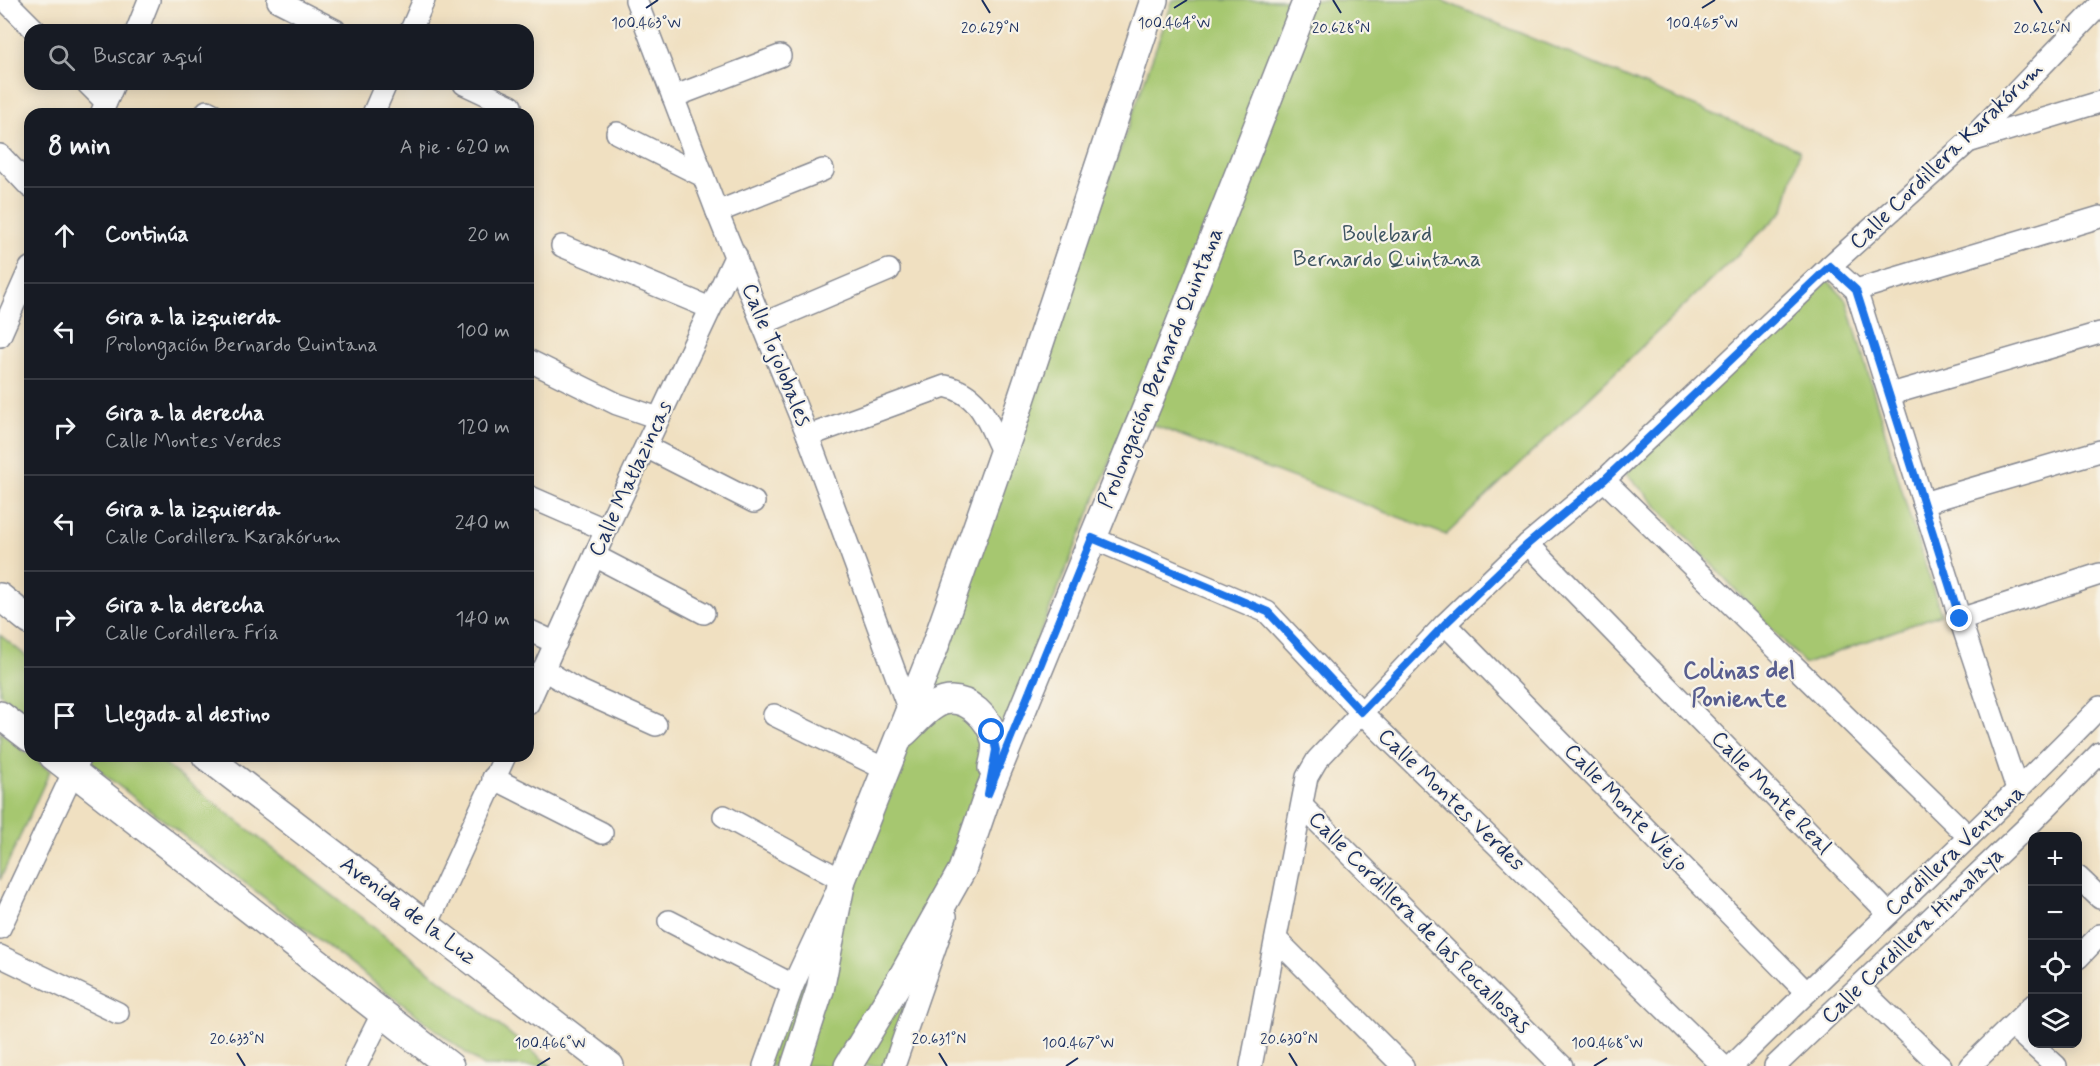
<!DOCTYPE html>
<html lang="es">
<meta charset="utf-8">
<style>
body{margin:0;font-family:Mynerve,sans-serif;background:#20242c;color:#f1f3f6}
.controls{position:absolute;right:18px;bottom:18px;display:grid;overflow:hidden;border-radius:12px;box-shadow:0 3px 15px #0003}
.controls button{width:54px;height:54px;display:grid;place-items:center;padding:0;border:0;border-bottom:2px solid #363941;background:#171b24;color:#f1f3f6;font:30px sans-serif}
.stop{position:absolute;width:18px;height:18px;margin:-14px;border:4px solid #1a73e8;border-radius:50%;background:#fff}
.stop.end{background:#1a73e8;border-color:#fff;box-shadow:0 2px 6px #0008}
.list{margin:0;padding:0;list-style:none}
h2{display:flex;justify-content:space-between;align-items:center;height:78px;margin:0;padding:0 24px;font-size:26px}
h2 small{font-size:20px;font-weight:400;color:#9ea1a6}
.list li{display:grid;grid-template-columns:39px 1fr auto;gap:18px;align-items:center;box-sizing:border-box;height:96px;padding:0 24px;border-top:2px solid #363941}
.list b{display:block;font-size:22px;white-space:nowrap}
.list p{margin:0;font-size:20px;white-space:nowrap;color:#9ea1a6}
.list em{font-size:20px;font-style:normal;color:#9ea1a6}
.icon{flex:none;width:33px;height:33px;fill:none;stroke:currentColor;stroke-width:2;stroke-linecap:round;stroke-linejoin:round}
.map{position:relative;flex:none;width:2100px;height:1066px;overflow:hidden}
.search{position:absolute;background:#171b24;box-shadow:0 3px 15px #0003;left:24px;top:24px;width:510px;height:66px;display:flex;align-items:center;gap:15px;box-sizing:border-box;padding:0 21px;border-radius:18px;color:#9ea1a6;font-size:22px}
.panel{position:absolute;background:#171b24;box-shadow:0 3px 15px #0003;left:24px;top:108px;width:510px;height:654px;border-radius:18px}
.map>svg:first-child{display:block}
.green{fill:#a6c76f;stroke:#607b66;stroke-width:1.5}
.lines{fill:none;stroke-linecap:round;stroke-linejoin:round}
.minor-casing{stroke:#868890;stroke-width:24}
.major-casing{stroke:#868890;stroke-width:30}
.minor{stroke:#fff;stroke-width:21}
.major{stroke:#fff;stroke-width:27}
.route{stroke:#1a73e8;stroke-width:8}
.ticks{fill:none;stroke:#1b2f5e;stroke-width:2}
.labels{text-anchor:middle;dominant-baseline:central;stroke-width:4.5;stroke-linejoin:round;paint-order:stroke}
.street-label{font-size:22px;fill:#1b2f5e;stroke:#f7f3e8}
.park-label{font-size:22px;fill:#3e5562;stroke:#f7f3e8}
.neighbourhood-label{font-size:24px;font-weight:bold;fill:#585e8f;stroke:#f7f3e8}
.ticks-label{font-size:15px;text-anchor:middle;fill:#1b2f5e;stroke:#f7f3e8;stroke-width:4.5;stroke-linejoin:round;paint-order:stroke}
</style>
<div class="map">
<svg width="2100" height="1066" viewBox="0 0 2100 1066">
<rect width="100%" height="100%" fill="#f7f3e8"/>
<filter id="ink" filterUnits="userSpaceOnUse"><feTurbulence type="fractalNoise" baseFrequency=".0167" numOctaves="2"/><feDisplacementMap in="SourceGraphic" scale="12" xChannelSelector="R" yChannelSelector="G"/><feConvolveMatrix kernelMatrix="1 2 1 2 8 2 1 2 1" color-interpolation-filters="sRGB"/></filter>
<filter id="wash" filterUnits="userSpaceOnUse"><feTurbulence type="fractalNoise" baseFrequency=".008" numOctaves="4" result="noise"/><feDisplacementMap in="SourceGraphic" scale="24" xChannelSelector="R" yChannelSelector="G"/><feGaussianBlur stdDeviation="1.35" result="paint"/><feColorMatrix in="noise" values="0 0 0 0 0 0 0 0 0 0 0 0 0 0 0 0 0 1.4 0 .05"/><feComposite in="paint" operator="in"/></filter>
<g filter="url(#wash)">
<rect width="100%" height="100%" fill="#f0e0c1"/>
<g class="green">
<path d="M1173,0h268l359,150 -16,60 -338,325 -317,-119 -91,222 -136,428h-148l229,-531z"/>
<path d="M1822,274l25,27 61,210 33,103 -136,50 -179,-191z"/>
<path d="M0,635l30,24v58l-30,-23z"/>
<path d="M0,732l50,39 -50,109z"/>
<path d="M80,756h74l397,310h-68z"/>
</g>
</g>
<g filter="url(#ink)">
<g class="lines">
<g class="minor-casing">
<g id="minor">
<path d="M5,0l30,30"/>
<path d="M636,0l81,212 91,224 102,277"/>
<path d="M278,1l57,29"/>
<path d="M137,30l12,-30"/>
<path d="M411,30l13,-30"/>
<path d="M88,84l18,18"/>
<path d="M464,84l47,22"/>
<path d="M673,97l107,-41"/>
<path d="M207,111l6,3"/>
<path d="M101,114l13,-30"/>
<path d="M373,114l13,-30"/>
<path d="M617,133l86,43"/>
<path d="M1971,141l129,-39"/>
<path d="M0,155l30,32"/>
<path d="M717,212l106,-42"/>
<path d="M562,246l148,62"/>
<path d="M1830,266l26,24 104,329 58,173"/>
<path d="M1856,290l244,-73"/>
<path d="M762,324l127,-54"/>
<path d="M0,336l30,-68"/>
<path d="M528,360l89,44 41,14"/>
<path d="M1891,394l209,-61"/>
<path d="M808,436l137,-50c36,8 42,35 57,65"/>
<path d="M646,447l108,55"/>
<path d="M1604,480l365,357"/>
<path d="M528,496l78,34"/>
<path d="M1923,503l177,-52"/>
<path d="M1092,538l175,74 94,100 362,354"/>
<path d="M1528,544l360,369"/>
<path d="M595,556l109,57"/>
<path d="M1960,619l140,-45"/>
<path d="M1445,624l361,368"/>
<path d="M528,630l28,13"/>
<path d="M543,669l31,19 82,37"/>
<path d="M528,704l78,-174 130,-275"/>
<path d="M774,715l113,55"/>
<path d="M493,778l109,55"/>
<path d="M1302,806l260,260"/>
<path d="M724,816l118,64 -49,105 -29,81"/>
<path d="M2078,877l22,21"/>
<path d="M669,921l124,64"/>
<path d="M427,925l78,-169"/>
<path d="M0,928l81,-172"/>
<path d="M1276,939l127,127"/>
<path d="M0,956l118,57"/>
<path d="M2078,958l22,-23"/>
<path d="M1860,988l81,78"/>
<path d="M2013,1027l43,39"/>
<path d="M356,1066l27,-54"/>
<path d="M894,1066l52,-150"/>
<path d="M1251,1066l56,-289 10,-17 128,-136 83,-80 76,-64 226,-214 138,-124 132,-137"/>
<path d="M1732,1066c121,-121 249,-236 368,-359"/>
<path d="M1775,1066l251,-238 74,-75"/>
<path d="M1970,1066l62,-60"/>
</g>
</g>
<g class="major-casing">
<g id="major">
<path d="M0,597l30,24"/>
<path d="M0,715l30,23"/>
<path d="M904,733c12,-11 25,-28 40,-32 24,-6 46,19 51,39 2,10 -1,19 -3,28"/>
<path d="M53,756l397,310"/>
<path d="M206,756l404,310"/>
<path d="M795,1066l25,-76 22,-110 93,-234 78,-222 141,-424"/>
<path d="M848,1066l55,-91 59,-105 26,-76 170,-415 149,-379"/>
</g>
</g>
<use href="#minor" class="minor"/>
<use href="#major" class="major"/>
</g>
</g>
<g class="lines" filter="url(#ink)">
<path class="route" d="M992,732l4,18 -8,44 104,-256 176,74 93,100 84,-88 83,-80 76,-64 226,-214 26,24 104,329"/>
</g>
<path class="ticks" d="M982,0l8,13M1333,0l8,13M2034,0l8,13M646,8l12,-8M1174,8l13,-8M1702,8l13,-8M237,1053l8,13M939,1053l8,13M1289,1053l8,13M537,1066l13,-8M1066,1066l12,-8M1594,1066l13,-8"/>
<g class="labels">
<g class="street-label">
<text transform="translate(1947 156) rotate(-44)">Calle Cordillera Karakórum</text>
<text transform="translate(776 355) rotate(68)">Calle Tojolobales</text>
<text transform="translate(1161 368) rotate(-68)">Prolongación Bernardo Quintana</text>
<text transform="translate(631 479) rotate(-65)">Calle Matlazincas</text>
<text transform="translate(1771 793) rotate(46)">Calle Monte Real</text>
<text transform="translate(1451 800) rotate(44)">Calle Montes Verdes</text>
<text transform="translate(1626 808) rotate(46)">Calle Monte Viejo</text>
<text transform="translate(1955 851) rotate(-43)">Cordillera Ventana</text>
<text transform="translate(408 911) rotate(37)">Avenida de la Luz</text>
<text transform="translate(1419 923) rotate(45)">Calle Cordillera de las Rocallosas</text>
<text transform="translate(1913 936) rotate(-44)">Calle Cordillera Himalaya</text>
</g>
<g class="park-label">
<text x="1387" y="235">Boulebard<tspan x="1387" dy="25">Bernardo Quintana</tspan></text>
</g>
<g class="neighbourhood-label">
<text x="1739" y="671">Colinas del<tspan x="1739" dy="28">Poniente</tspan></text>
</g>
</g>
<g class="ticks-label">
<text x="646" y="28">100.463°W</text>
<text x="1174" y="28">100.464°W</text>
<text x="1702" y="28">100.465°W</text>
<text x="2042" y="33">20.626°N</text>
<text x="990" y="33">20.629°N</text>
<text x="1341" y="33">20.628°N</text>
<text x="237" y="1044">20.633°N</text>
<text x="939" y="1044">20.631°N</text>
<text x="1289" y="1044">20.630°N</text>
<text x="550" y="1048">100.466°W</text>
<text x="1078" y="1048">100.467°W</text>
<text x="1607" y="1048">100.468°W</text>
</g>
</svg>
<div class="controls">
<button>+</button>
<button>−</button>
<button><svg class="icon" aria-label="locate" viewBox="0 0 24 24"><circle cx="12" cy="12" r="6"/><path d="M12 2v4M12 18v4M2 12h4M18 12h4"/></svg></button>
<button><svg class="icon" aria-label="layers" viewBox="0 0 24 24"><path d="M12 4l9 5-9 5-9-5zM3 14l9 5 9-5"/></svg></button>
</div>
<div class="stop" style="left:992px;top:732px"></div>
<div class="stop end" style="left:1960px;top:619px"></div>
<div class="search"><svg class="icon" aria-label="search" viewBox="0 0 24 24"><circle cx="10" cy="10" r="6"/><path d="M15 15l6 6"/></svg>Buscar aquí</div>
<section class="panel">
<h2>8 min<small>A pie · 620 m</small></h2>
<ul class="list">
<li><svg class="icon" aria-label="ahead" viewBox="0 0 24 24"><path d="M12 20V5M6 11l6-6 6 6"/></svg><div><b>Continúa</b></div><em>20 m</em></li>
<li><svg class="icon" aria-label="left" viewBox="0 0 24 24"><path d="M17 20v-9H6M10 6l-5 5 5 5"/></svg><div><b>Gira a la izquierda</b><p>Prolongación Bernardo Quintana</p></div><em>100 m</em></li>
<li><svg class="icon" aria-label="right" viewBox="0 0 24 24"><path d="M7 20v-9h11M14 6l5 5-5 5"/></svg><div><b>Gira a la derecha</b><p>Calle Montes Verdes</p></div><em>120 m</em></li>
<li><svg class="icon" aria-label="left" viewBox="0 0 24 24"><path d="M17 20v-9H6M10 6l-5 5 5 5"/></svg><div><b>Gira a la izquierda</b><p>Calle Cordillera Karakórum</p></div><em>240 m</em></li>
<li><svg class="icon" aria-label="right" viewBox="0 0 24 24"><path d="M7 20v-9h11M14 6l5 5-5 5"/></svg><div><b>Gira a la derecha</b><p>Calle Cordillera Fría</p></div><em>140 m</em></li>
<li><svg class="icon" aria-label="arrive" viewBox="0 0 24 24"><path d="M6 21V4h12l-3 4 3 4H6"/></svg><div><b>Llegada al destino</b></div></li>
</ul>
</section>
</div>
